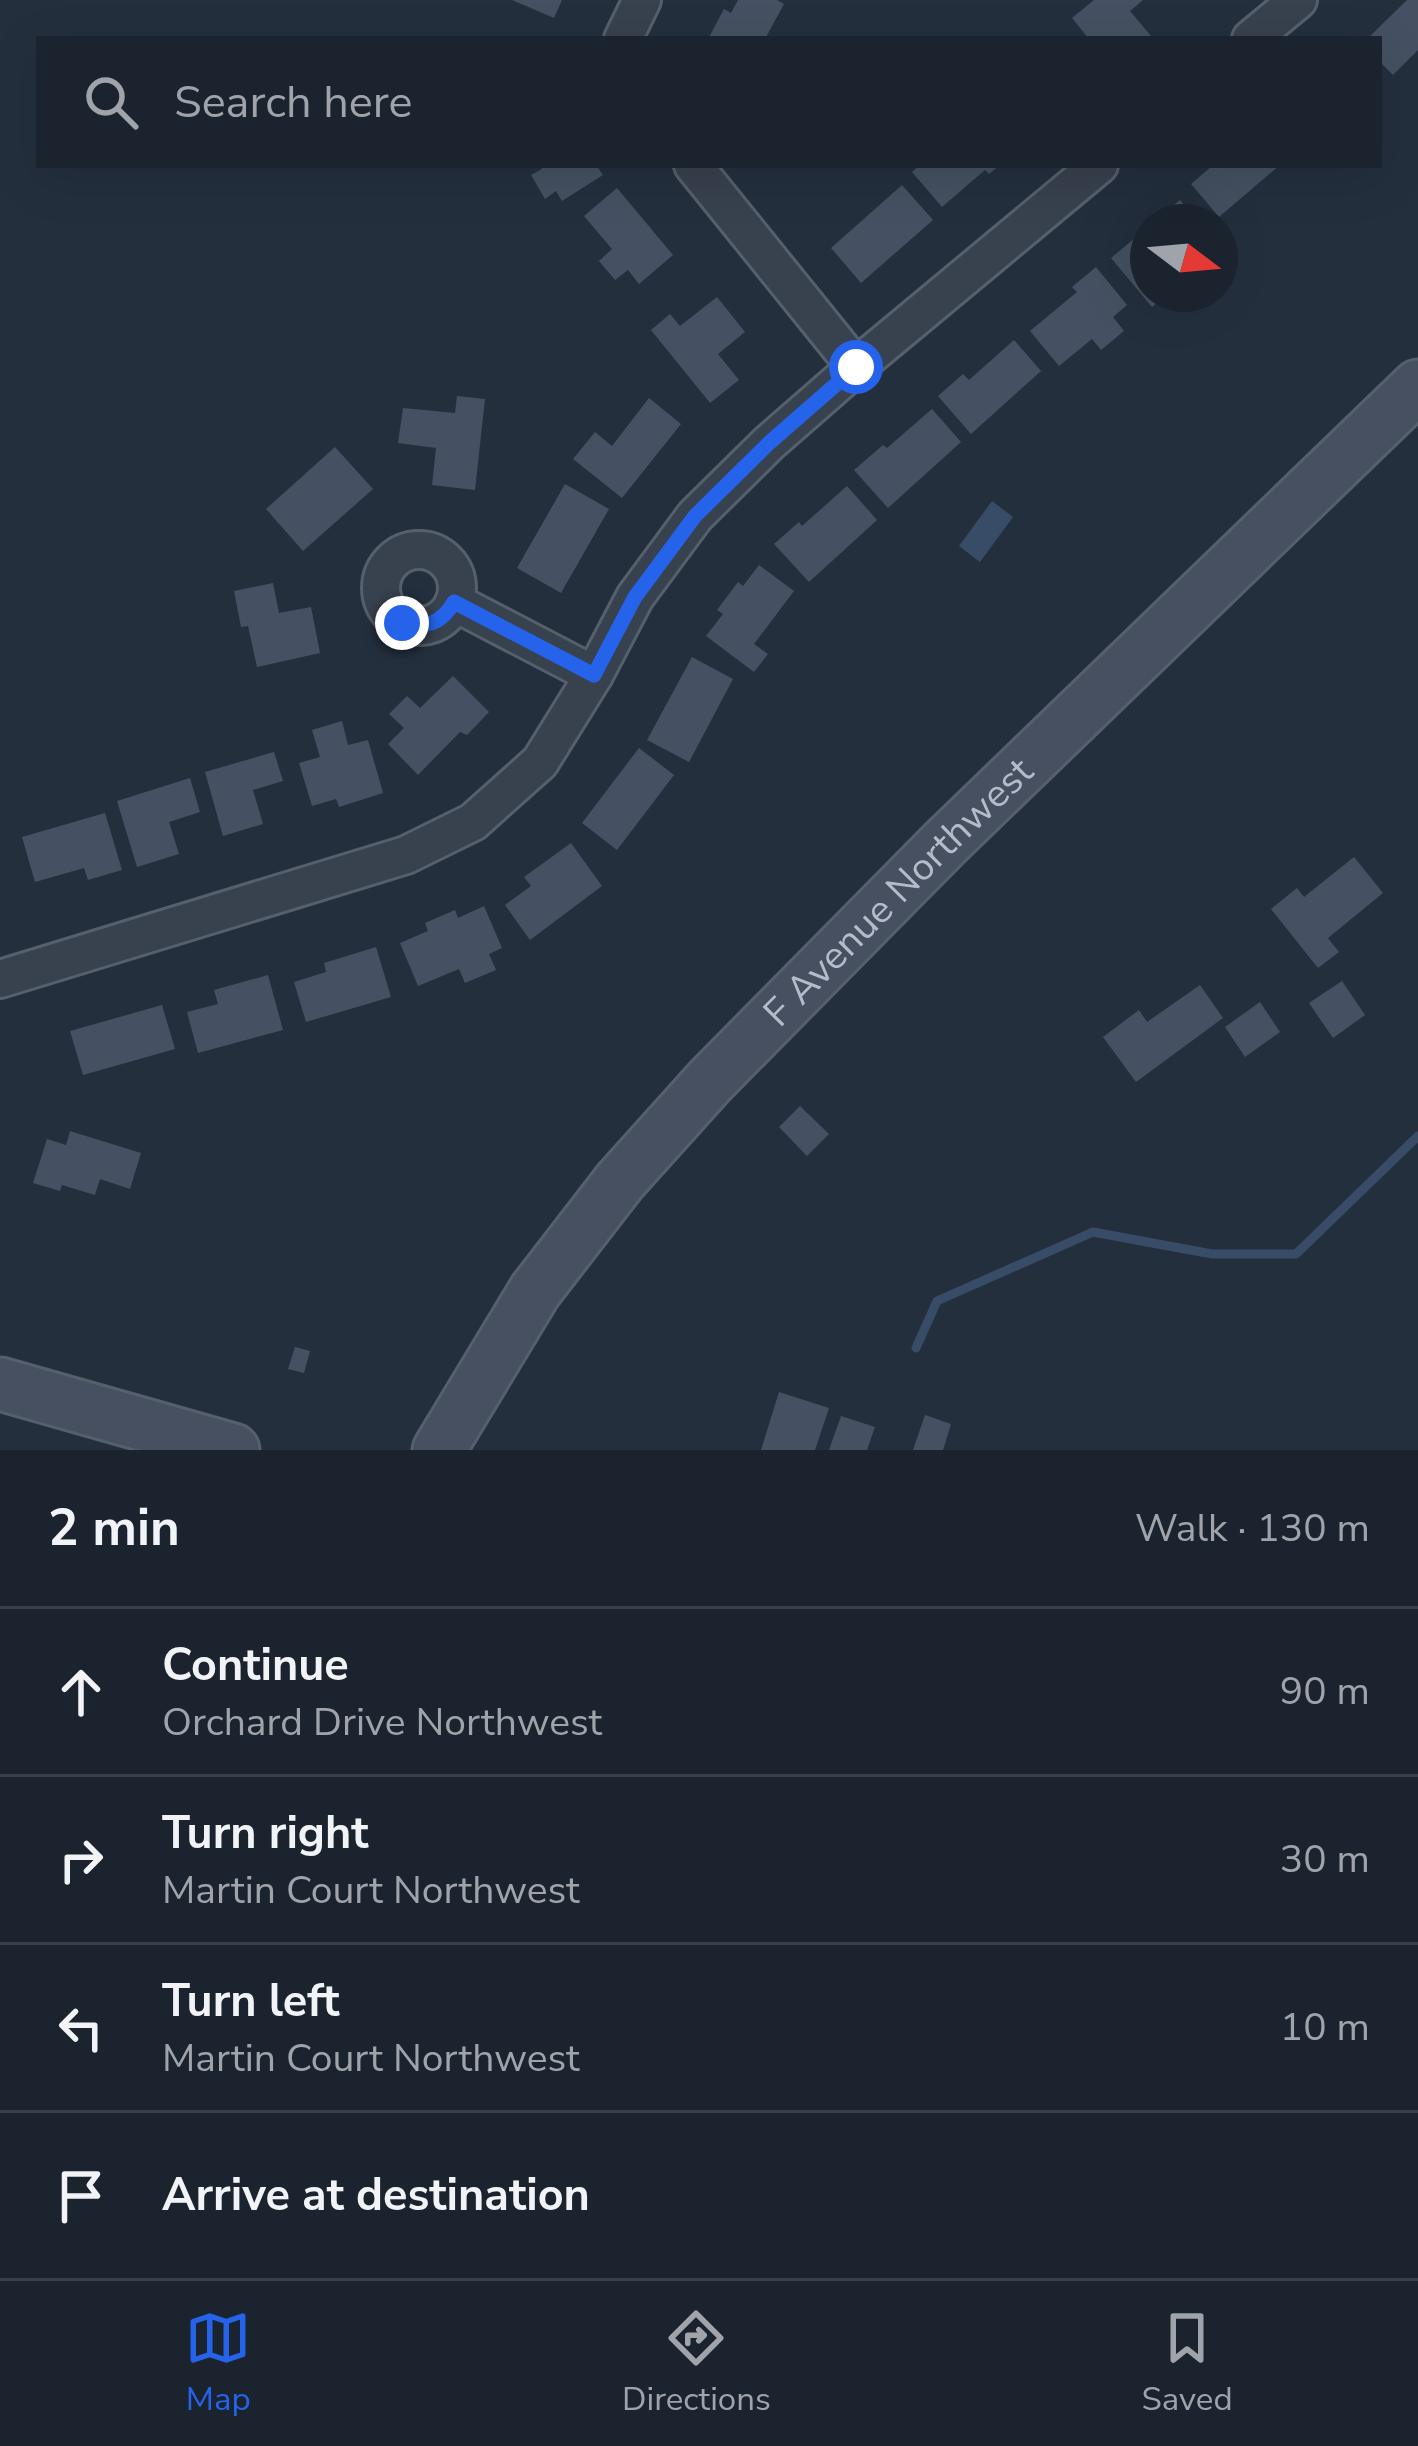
<!DOCTYPE html>
<meta charset="utf-8">
<style>
body{margin:0;font-family:"Nunito Sans",sans-serif;background:#282f3a;color:#f1f3f6}
.compass{position:absolute;left:1130px;top:204px;width:108px;height:108px;border-radius:50%;background:#1b232e;box-shadow:0 12px 48px #0002;rotate:106deg}
.stop{position:absolute;width:36px;height:36px;margin:-27px;border:9px solid #2563eb;border-radius:50%;background:#fff}
.stop.end{background:#2563eb;border-color:#fff;box-shadow:0 3px 12px #0008}
.list{margin:0;padding:0;list-style:none}
h2{display:flex;justify-content:space-between;align-items:center;height:156px;margin:0;padding:0 48px;font-size:51px}
h2 small{font-size:39px;font-weight:400;color:#a0a4aa}
.list li{display:grid;grid-template-columns:78px 1fr auto;gap:36px;align-items:center;box-sizing:border-box;height:168px;padding:0 48px;border-top:3px solid #39404a}
.list b{display:block;font-size:45px;white-space:nowrap}
.list p{margin:0;font-size:39px;white-space:nowrap;color:#a0a4aa}
.list em{font-size:39px;font-style:normal;color:#a0a4aa}
.icon{flex:none;width:66px;height:66px;fill:none;stroke:currentColor;stroke-width:2;stroke-linecap:round;stroke-linejoin:round}
.map{position:relative;flex:none;width:1418px;height:1450px;overflow:hidden}
.search{position:absolute;background:#1b232e;box-shadow:0 12px 48px #0002;left:36px;right:36px;top:36px;height:132px;display:flex;align-items:center;gap:30px;box-sizing:border-box;padding:0 42px;border-radius:0px;color:#a0a4aa;font-size:45px}
.sheet{height:828px;background:#1b232e}
nav{display:flex;justify-content:space-around;align-items:center;box-sizing:border-box;height:168px;border-top:3px solid #39404a;background:#1b232e;font-size:33px;color:#a0a4aa}
nav a{display:grid;justify-items:center;gap:6px}
nav .on{color:#2563eb}
.map>svg:first-child{display:block}
.water{fill:#394c67}
.lines{fill:none;stroke-linecap:round;stroke-linejoin:round}
.stream{stroke:#394c67;stroke-width:9}
.building{fill:#455162}
.street-casing{stroke:#565f6c;stroke-width:42}
.secondary-casing{stroke:#565f6c;stroke-width:57}
.street{stroke:#38414e;stroke-width:36}
.secondary{stroke:#465061;stroke-width:51}
.route{stroke:#2563eb;stroke-width:15}
.labels{text-anchor:middle;dominant-baseline:central;stroke-width:9;stroke-linejoin:round;paint-order:stroke}
.street-label{font-size:39px;fill:#b4bcc9;stroke:#1d2633}
</style>
<div class="map">
<svg width="1418" height="1450" viewBox="0 0 1418 1450">
<rect width="100%" height="100%" fill="#242f3e"/>
<path class="water" d="M992,501l21,16 -33,45 -21,-16z"/>
<g class="lines">
<path class="stream" d="M916,1348l21,-47 156,-69 119,22h84l122,-118"/>
</g>
<g class="building">
<path d="M512,0h50l-8,18z"/>
<path d="M738,0h39l7,4 -19,35h-57l16,-30 7,4z"/>
<path d="M1094,0h49l-13,11 21,25 -4,3h-58l-17,-21z"/>
<path d="M1407,0h11v50l-25,25 -14,-14v-22h-12z"/>
<path d="M539,165h57l7,10 -41,26 -6,-10 -11,8 -14,-24 11,-6z"/>
<path d="M920,165h80l-11,9 -4,-4 -43,37 -30,-35z"/>
<path d="M1213,165h67l-61,52 -28,-33z"/>
<path d="M902,185l31,35 -72,63 -30,-35z"/>
<path d="M617,188l56,67 -34,29 -11,-14 -13,10 -16,-19 13,-12 -28,-33z"/>
<path d="M1180,200l19,22h-46z"/>
<path d="M1148,227v67h19l-15,13 -41,-49z"/>
<path d="M1096,267l31,38 -14,12 11,14 -23,19 -9,-11 -33,27 -29,-35 47,-39 -5,-5z"/>
<path d="M717,297l28,35 -27,22 21,26 -29,23 -59,-73 19,-16 10,12z"/>
<path d="M1014,340l27,31 -70,63 -33,-38 25,-22 6,6z"/>
<path d="M457,396l28,3 -10,91 -43,-5 4,-37 -38,-5 5,-35 52,5z"/>
<path d="M649,398l32,26 -59,74 -49,-39 22,-27 17,14z"/>
<path d="M932,409l29,33 -73,66 -34,-38 29,-25 4,3z"/>
<path d="M335,447l38,42 -70,62 -37,-42z"/>
<path d="M565,484l44,25 -48,84 -44,-25z"/>
<path d="M847,486l30,34 -68,62 -35,-38 25,-22 3,4z"/>
<path d="M759,565l35,26 -40,53 14,10 -14,18 -48,-36 17,-22 -6,-4 21,-28 5,4z"/>
<path d="M273,583l6,30 32,-6 9,46 -63,14 -9,-41 -7,1 -7,-36z"/>
<path d="M692,657l41,22 -44,83 -42,-22z"/>
<path d="M453,676l36,36 -22,23 -7,-3 -42,43 -30,-31 16,-16 -15,-14 18,-18 13,12z"/>
<path d="M342,721l6,24 20,-5 15,53 -44,14 -3,-8 -24,7 -13,-43 21,-6 -8,-27z"/>
<path d="M639,748l35,27 -57,75 -35,-27z"/>
<path d="M274,752l9,29 -30,9 10,34 -40,12 -18,-64z"/>
<path d="M190,778l10,34 -31,10 10,32 -42,13 -20,-66z"/>
<path d="M105,813l17,57 -34,10 -4,-12 -49,14 -13,-45z"/>
<path d="M571,843l31,43 -72,54 -25,-35 26,-19 -7,-9z"/>
<path d="M1354,857l29,36 -55,45 11,14 -21,16 -47,-59 26,-21 7,9z"/>
<path d="M484,906l18,42 -13,6 7,16 -31,13 -6,-14 -41,17 -18,-43 28,-12 -3,-8 30,-13 3,8z"/>
<path d="M376,947l15,50 -85,25 -12,-40 32,-10 -2,-9z"/>
<path d="M268,975l15,55 -85,23 -11,-41 31,-8 -4,-14z"/>
<path d="M1342,981l23,34 -32,23 -24,-35z"/>
<path d="M1200,985l23,33 -87,64 -33,-45 36,-27 8,12z"/>
<path d="M1260,1002l20,30 -35,25 -20,-30z"/>
<path d="M162,1005l13,44 -92,26 -13,-44z"/>
<path d="M800,1106l29,28 -22,22 -28,-29z"/>
<path d="M70,1131l71,22 -11,36 -30,-10 -5,16 -33,-10 -2,6 -27,-8 14,-44 19,6z"/>
<path d="M295,1347l15,4 -6,22 -16,-4z"/>
<path d="M779,1392l50,16 -14,42h-54z"/>
<path d="M925,1415l26,9 -8,26h-30z"/>
<path d="M841,1416l34,11 -8,23h-38z"/>
</g>
<g class="lines">
<g class="street-casing">
<g id="street">
<path d="M623,39l19,-39"/>
<path d="M1251,39l47,-39"/>
<path d="M693,165l163,202"/>
<circle cx="419" cy="588" r="38"/>
<path d="M454,602l140,73"/>
<path d="M0,979l406,-124 67,-33 67,-60 54,-87 41,-78 60,-81 74,-73 87,-76 243,-202"/>
</g>
</g>
<g class="secondary-casing">
<g id="secondary">
<path d="M0,1384l233,66"/>
<path id="s1" d="M439,1450l96,-159 85,-110 90,-100 235,-238 473,-457"/>
</g>
</g>
<use href="#street" class="street"/>
<use href="#secondary" class="secondary"/>
</g>
<g class="lines">
<path class="route" d="M402,623c24,6 40,0 52,-21l140,73 41,-78 60,-81 74,-73 87,-76"/>
</g>
<g class="labels">
<g class="street-label">
<text stroke="none"><textPath href="#s1" startOffset="726">F Avenue Northwest</textPath></text>
</g>
</g>
</svg>
<svg class="compass" viewBox="-18 -18 36 36"><path d="M0-13l5 13h-10z" fill="#e53935"/><path d="M0 13l5-13h-10z" fill="#a0a4aa"/></svg>
<div class="stop" style="left:856px;top:367px"></div>
<div class="stop end" style="left:402px;top:623px"></div>
<div class="search"><svg class="icon" aria-label="search" viewBox="0 0 24 24"><circle cx="10" cy="10" r="6"/><path d="M15 15l6 6"/></svg>Search here</div>
</div>
<section class="sheet">
<h2>2 min<small>Walk · 130 m</small></h2>
<ul class="list">
<li><svg class="icon" aria-label="ahead" viewBox="0 0 24 24"><path d="M12 20V5M6 11l6-6 6 6"/></svg><div><b>Continue</b><p>Orchard Drive Northwest</p></div><em>90 m</em></li>
<li><svg class="icon" aria-label="right" viewBox="0 0 24 24"><path d="M7 20v-9h11M14 6l5 5-5 5"/></svg><div><b>Turn right</b><p>Martin Court Northwest</p></div><em>30 m</em></li>
<li><svg class="icon" aria-label="left" viewBox="0 0 24 24"><path d="M17 20v-9H6M10 6l-5 5 5 5"/></svg><div><b>Turn left</b><p>Martin Court Northwest</p></div><em>10 m</em></li>
<li><svg class="icon" aria-label="arrive" viewBox="0 0 24 24"><path d="M6 21V4h12l-3 4 3 4H6"/></svg><div><b>Arrive at destination</b></div></li>
</ul>
</section>
<nav>
<a class="on"><svg class="icon" aria-label="map" viewBox="0 0 24 24"><path d="M3 6l6-2 6 2 6-2v14l-6 2-6-2-6 2zM9 4v14M15 6v14"/></svg>Map</a>
<a><svg class="icon" aria-label="directions" viewBox="0 0 24 24"><path d="M12 3l9 9-9 9-9-9zM9 14v-3h6M13 9l2 2-2 2"/></svg>Directions</a>
<a><svg class="icon" aria-label="saved" viewBox="0 0 24 24"><path d="M7 4h10v16l-5-4-5 4z"/></svg>Saved</a>
</nav>
